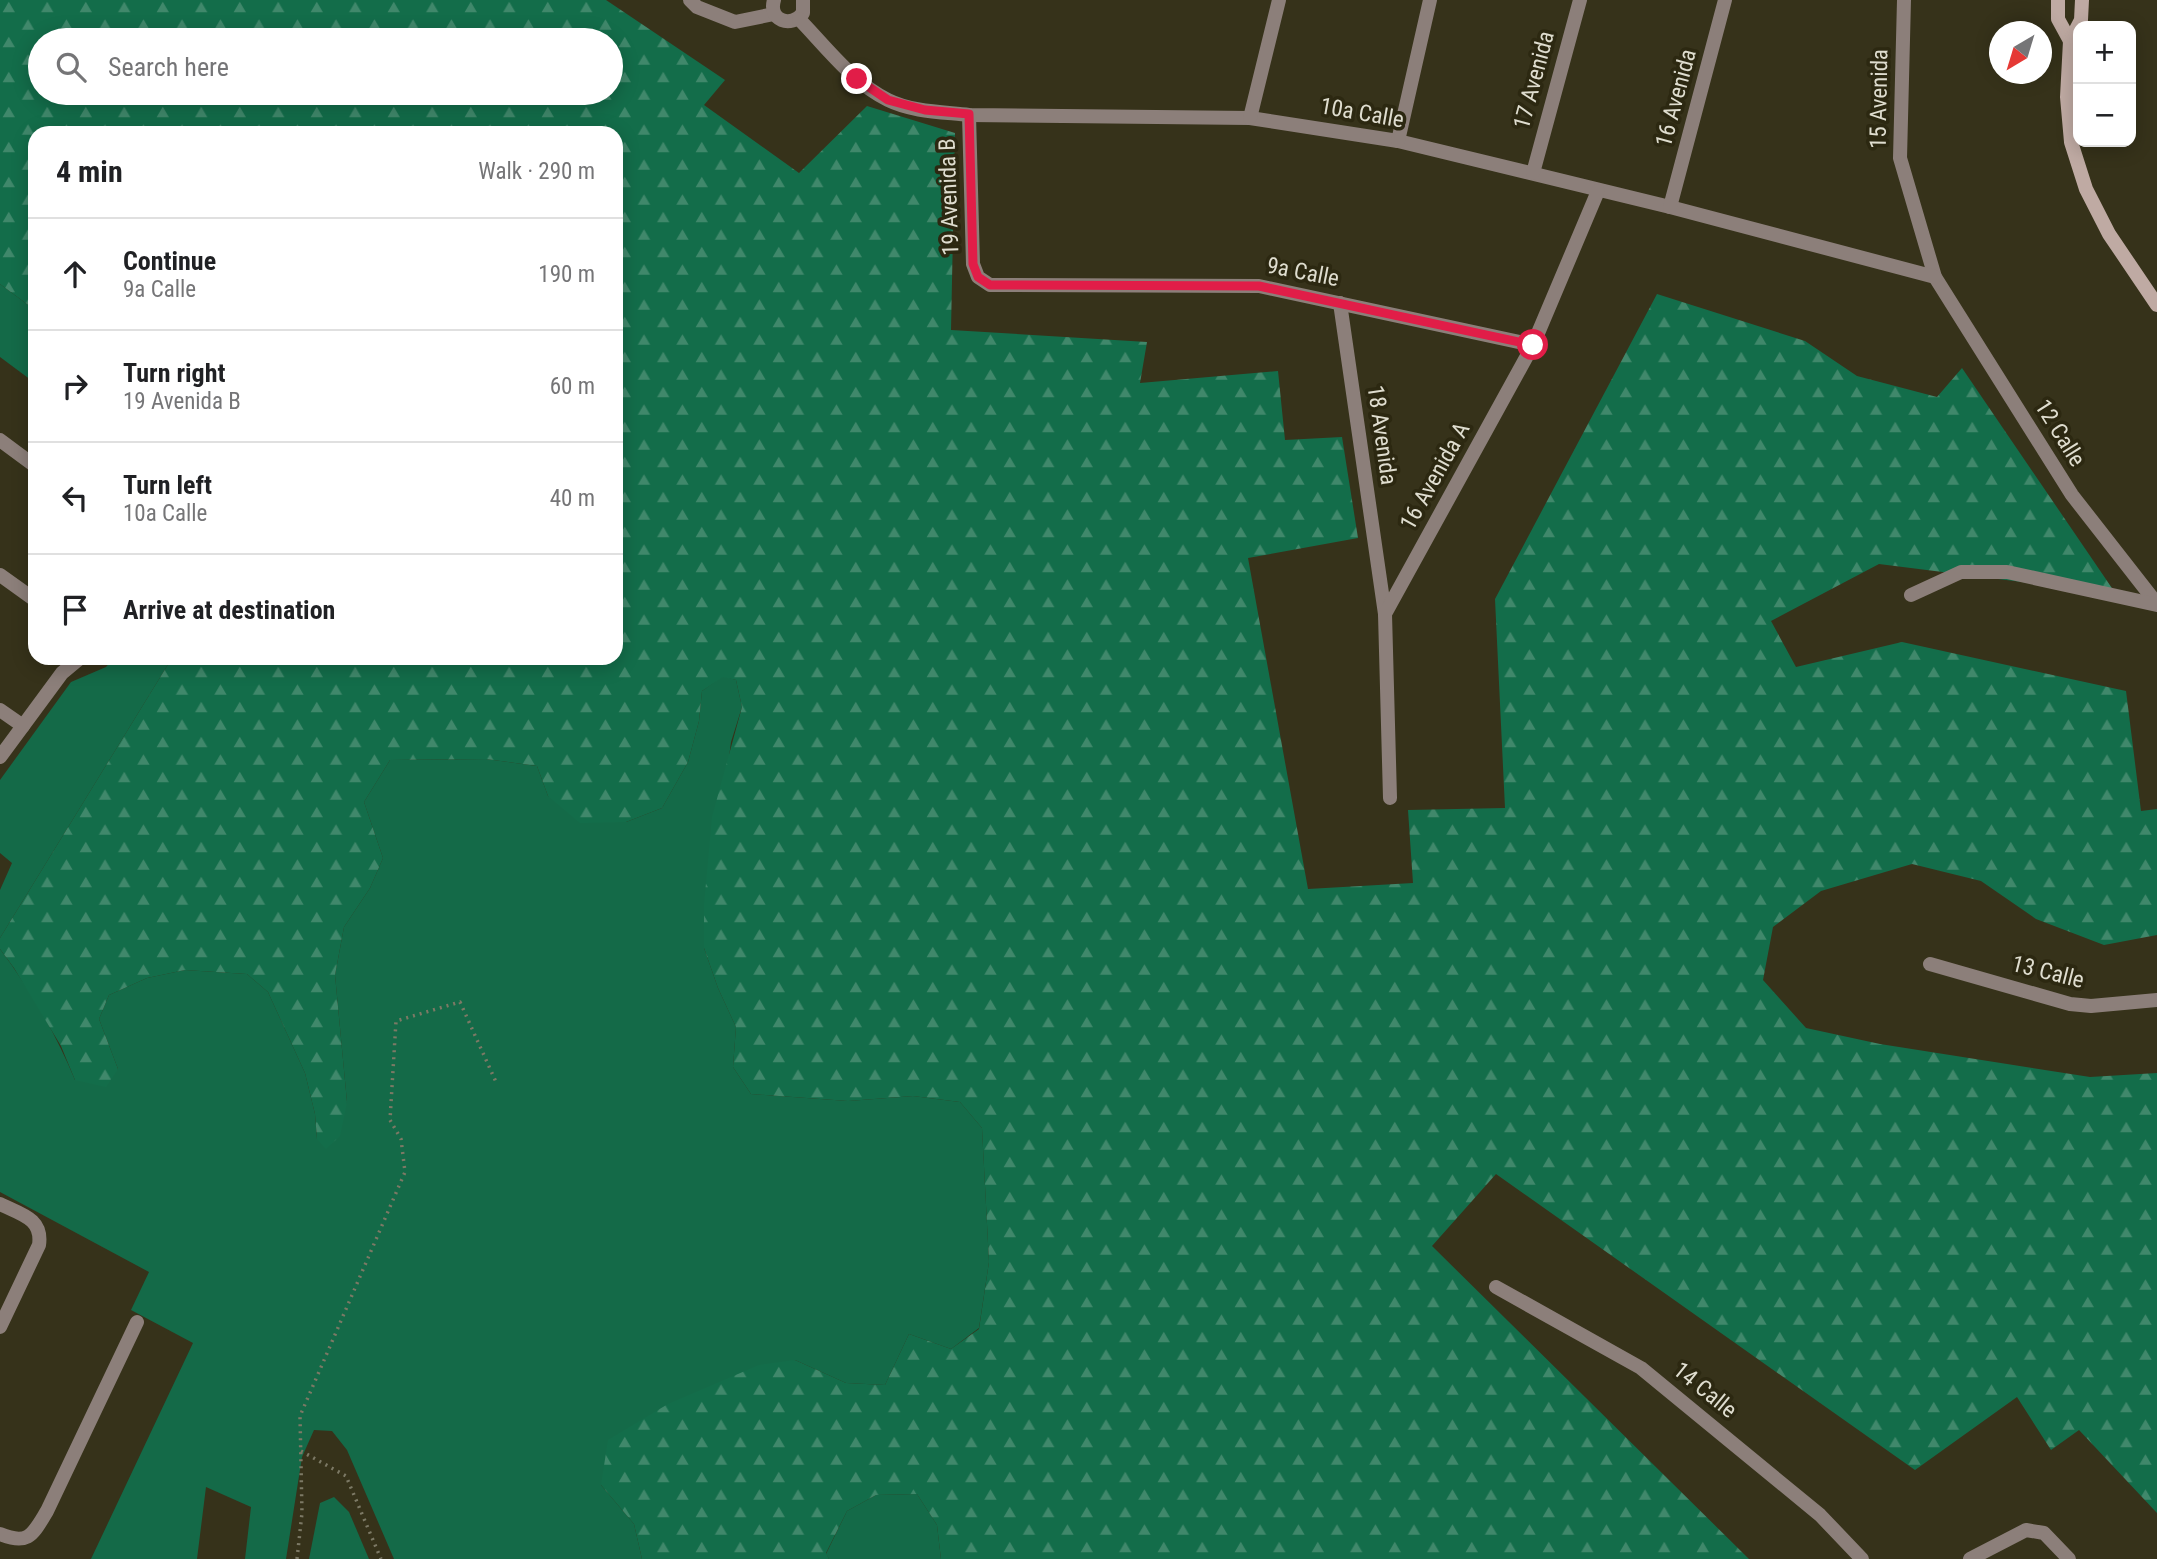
<!DOCTYPE html>
<meta charset="utf-8">
<style>
body{margin:0;font-family:"Roboto Condensed",sans-serif;background:#f2f2f2;color:#202124}
.controls{position:absolute;right:21px;top:21px;display:grid;overflow:hidden;border-radius:14px;box-shadow:0 4px 18px #0003}
.controls button{width:63px;height:63px;display:grid;place-items:center;padding:0;border:0;border-bottom:2px solid #e0e0e0;background:#fff;color:#202124;font:35px sans-serif}
.compass{position:absolute;left:1989px;top:21px;width:63px;height:63px;border-radius:50%;background:#fff;box-shadow:0 4px 18px #0003;rotate:218deg}
.stop{position:absolute;width:21px;height:21px;margin:-16px;border:5px solid #e11d48;border-radius:50%;background:#fff}
.stop.end{background:#e11d48;border-color:#fff;box-shadow:0 2px 7px #0008}
.list{margin:0;padding:0;list-style:none}
h2{display:flex;justify-content:space-between;align-items:center;height:91px;margin:0;padding:0 28px;font-size:30px}
h2 small{font-size:23px;font-weight:400;color:#757577}
.list li{display:grid;grid-template-columns:46px 1fr auto;gap:21px;align-items:center;box-sizing:border-box;height:112px;padding:0 28px;border-top:2px solid #e0e0e0}
.list b{display:block;font-size:26px;white-space:nowrap}
.list p{margin:0;font-size:23px;white-space:nowrap;color:#757577}
.list em{font-size:23px;font-style:normal;color:#757577}
.icon{flex:none;width:38px;height:38px;fill:none;stroke:currentColor;stroke-width:2;stroke-linecap:round;stroke-linejoin:round}
.map{position:relative;flex:none;width:2157px;height:1559px;overflow:hidden}
.search{position:absolute;background:#fff;box-shadow:0 4px 18px #0003;left:28px;top:28px;width:595px;height:77px;display:flex;align-items:center;gap:18px;box-sizing:border-box;padding:0 24px;border-radius:38px;color:#757577;font-size:26px}
.panel{position:absolute;background:#fff;box-shadow:0 4px 18px #0003;left:28px;top:126px;width:595px;height:539px;border-radius:21px}
.map>svg:first-child{display:block}
.grass{fill:#146a48}
.forest{fill:url(#forest-firs);fill-rule:evenodd}
.lines{fill:none;stroke-linecap:round;stroke-linejoin:round}
.path{stroke:#7c7965;stroke-width:3.5;stroke-dasharray:2 5;stroke-linecap:butt}
.street{stroke:#8c7f7a;stroke-width:14}
.secondary{stroke:#bfaaa3;stroke-width:14}
.route{stroke:#e11d48;stroke-width:9}
.labels{text-anchor:middle;dominant-baseline:central;stroke-width:7;stroke-linejoin:round;paint-order:stroke}
.street-label{font-size:23px;fill:#dfddcf;stroke:#2c2811}
</style>
<div class="map">
<svg width="2157" height="1559" viewBox="0 0 2157 1559">
<defs>
<pattern id="forest-firs" width="22" height="20" patternUnits="userSpaceOnUse" patternTransform="scale(1.75)"><rect width="22" height="20" fill="#136d4a"/><path d="M5 1l3.5 6h-7zM16 11l3.5 6h-7z" fill="#40886b"/></pattern>
</defs>
<rect width="100%" height="100%" fill="#36321a"/>
<g class="grass">
<path d="M0,284l35,26v73l-35,-26z"/>
<path d="M114,658h58l-172,280v-48l12,-27 -12,-10v-73l71,-98 35,-15z"/>
<path d="M723,676l13,4 6,27 -11,35 -27,206 14,40 18,39 -3,40 18,27 97,7 65,-5 47,6 22,26 7,134 -10,66 -28,21 -42,-15 -24,51 -39,-2 -51,-23 -194,125 33,39 8,35h-248l-47,-109 -15,-19 -18,-1 -12,27 -16,102h-41l6,-52 -45,-20 -9,72h-106l102,-216 -62,-33 18,-38 -149,-80v-243c30,40 56,85 75,131l43,-11 -19,-50 10,-24 38,-17 38,-8 62,4 21,18 37,81 10,41 2,25 30,-37 -12,-127 9,-48 26,-39 13,-30 -19,-56 26,-42 96,-1 51,7 11,30 78,26 36,-14 26,-46 11,-41 3,-30z"/>
<path d="M917,1494l20,31 4,34h-112l-3,-5 21,-43 29,-16z"/>
<path d="M334,1497l15,15 20,47h-60l11,-56z"/>
</g>
<path class="forest" d="M0,0h606l119,80 -21,25 95,68 68,-67 88,27 -4,197 196,12 -7,41 138,-12 7,69 57,-3 16,101 -110,20 60,331 105,-6 -5,-73 97,-2 -10,-209 162,-305 148,47 52,35 80,21 25,-29 154,226 -237,-30 -108,57 25,46 106,-25 224,49 15,120 16,-2v126l-53,10 -68,-26 -55,-38 -69,-17 -91,27 -48,36 -10,53 43,48 74,16 210,33 67,-4v440l-78,-83 -28,20 -34,-53 -102,73 -419,-296 -64,72 317,313h-808l-4,-34 -20,-31 -41,1 -29,16 -21,42 3,6h-187l-8,-35 -33,-39 7,-45 60,-36 91,-39 36,-5 51,23 39,2 24,-51 42,15 28,-20 10,-67 -7,-134 -22,-26 -47,-6 -65,5 -97,-7 -18,-27 3,-40 -18,-39 -14,-40v-43l8,-88 30,-110 -6,-27 -13,-3 -21,14 -3,30 -11,41 -26,46 -36,14 -46,1 -32,-27 -11,-30 -51,-7 -96,1 -26,42 19,56 -13,30 -26,39 -9,48 12,127 -7,34 -14,13 -9,-10 -2,-25 -10,-41 -37,-81 -21,-18 -62,-4 -38,8 -38,17 -10,24 19,50 -12,18 -31,-7 -14,-34 -47,-78 -14,-19v-11l172,-280h444v-525h-581v177l-35,-26zM40,40h571v53h-571z"/>
<g class="lines">
<g class="path">
<path d="M301,1451l45,25 35,83"/>
<path d="M297,1559l5,-46 -2,-97 105,-244 -4,-33 -11,-19 6,-99 64,-19 36,80"/>
</g>
<g class="street">
<path d="M690,0l7,7 38,15 39,-8"/>
<path d="M774,0c-6,20 17,29 29,13v-13"/>
<path d="M1904,0l-4,158 35,119 137,218 85,109"/>
<path d="M799,19c27,28 54,64 89,81 24,12 55,12 81,15l281,3 148,23 272,66 265,70"/>
<path d="M969,115l4,149 5,13 12,8 269,1 274,59"/>
<path d="M1250,118l29,-118"/>
<path d="M1398,141l32,-141"/>
<path d="M1533,173l47,-173"/>
<path d="M1670,207l55,-207"/>
<path d="M1340,303l45,311"/>
<path d="M0,440l35,26"/>
<path d="M0,575l35,25"/>
<path d="M1911,595l50,-23h46l150,33"/>
<path d="M0,710l23,16"/>
<path d="M0,757l62,-84 18,-15"/>
<path d="M1390,798l-5,-184 148,-269 65,-154"/>
<path d="M1930,964l140,40 21,2 66,-6"/>
<path d="M0,1204c20,10 43,14 39,41l-39,82"/>
<path d="M1496,1287l145,81 179,147 42,44"/>
<path d="M0,1534c29,12 33,0 47,-23l90,-189"/>
<path d="M1970,1559l56,-29 18,3 25,26"/>
</g>
<g class="secondary">
<path d="M2058,0v19l12,22"/>
<path d="M2082,0l-1,20 -11,21 -3,56 4,45 15,47 23,45 48,71"/>
</g>
</g>
<g class="lines">
<path class="route" d="M857,79l31,21 37,10 44,4 4,150 5,13 12,8 269,1 274,59"/>
</g>
<g class="labels">
<g class="street-label">
<text transform="translate(1534 80) rotate(-75)">17 Avenida</text>
<text transform="translate(1676 98) rotate(-75)">16 Avenida</text>
<text transform="translate(1879 99) rotate(-89)">15 Avenida</text>
<text transform="translate(1362 113) rotate(10)">10a Calle</text>
<text transform="translate(949 197) rotate(-92)">19 Avenida B</text>
<text transform="translate(1303 272) rotate(11)">9a Calle</text>
<text transform="translate(2060 433) rotate(58)">12 Calle</text>
<text transform="translate(1382 435) rotate(82)">18 Avenida</text>
<text transform="translate(1435 476) rotate(-61)">16 Avenida A</text>
<text transform="translate(2048 972) rotate(14)">13 Calle</text>
<text transform="translate(1705 1390) rotate(39)">14 Calle</text>
</g>
</g>
</svg>
<div class="controls">
<button>+</button>
<button>−</button>
</div>
<svg class="compass" viewBox="-18 -18 36 36"><path d="M0-13l5 13h-10z" fill="#e53935"/><path d="M0 13l5-13h-10z" fill="#757577"/></svg>
<div class="stop" style="left:1533px;top:345px"></div>
<div class="stop end" style="left:857px;top:79px"></div>
<div class="search"><svg class="icon" aria-label="search" viewBox="0 0 24 24"><circle cx="10" cy="10" r="6"/><path d="M15 15l6 6"/></svg>Search here</div>
<section class="panel">
<h2>4 min<small>Walk · 290 m</small></h2>
<ul class="list">
<li><svg class="icon" aria-label="ahead" viewBox="0 0 24 24"><path d="M12 20V5M6 11l6-6 6 6"/></svg><div><b>Continue</b><p>9a Calle</p></div><em>190 m</em></li>
<li><svg class="icon" aria-label="right" viewBox="0 0 24 24"><path d="M7 20v-9h11M14 6l5 5-5 5"/></svg><div><b>Turn right</b><p>19 Avenida B</p></div><em>60 m</em></li>
<li><svg class="icon" aria-label="left" viewBox="0 0 24 24"><path d="M17 20v-9H6M10 6l-5 5 5 5"/></svg><div><b>Turn left</b><p>10a Calle</p></div><em>40 m</em></li>
<li><svg class="icon" aria-label="arrive" viewBox="0 0 24 24"><path d="M6 21V4h12l-3 4 3 4H6"/></svg><div><b>Arrive at destination</b></div></li>
</ul>
</section>
</div>
